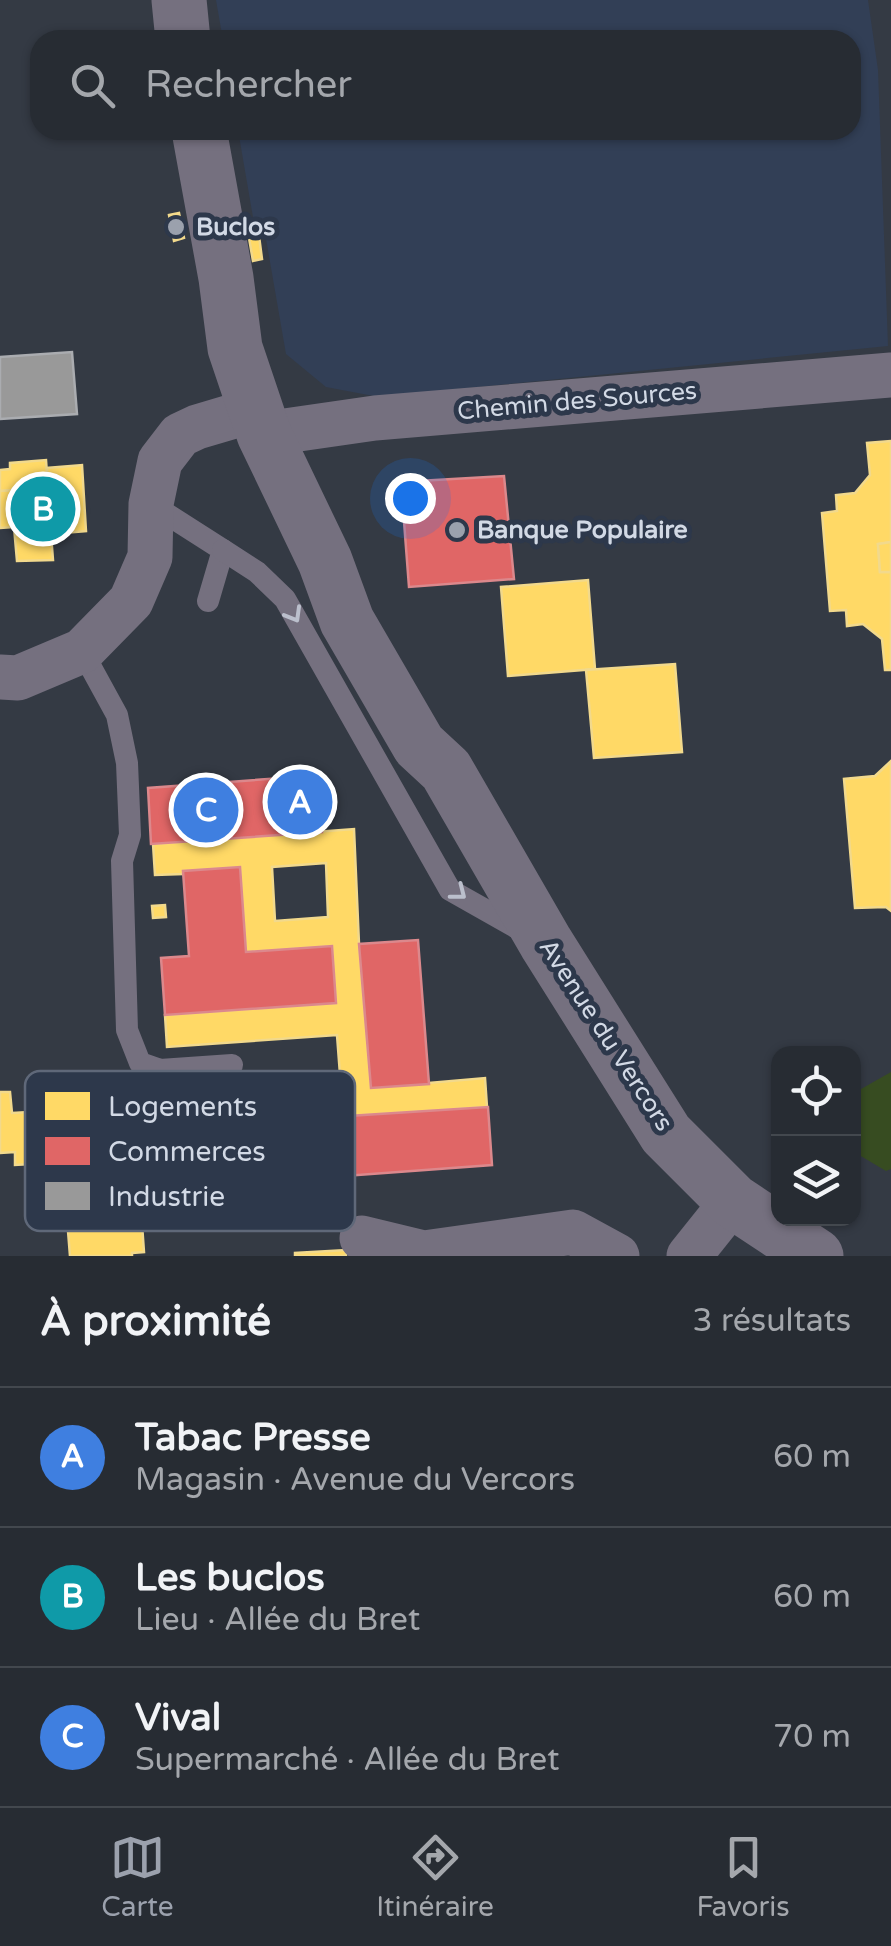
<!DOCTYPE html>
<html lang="fr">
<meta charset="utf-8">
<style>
body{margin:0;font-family:"Varela Round",sans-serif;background:#2f343b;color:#f1f3f6}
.controls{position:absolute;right:30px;bottom:30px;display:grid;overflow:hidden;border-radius:20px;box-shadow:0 2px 8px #0004}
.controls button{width:90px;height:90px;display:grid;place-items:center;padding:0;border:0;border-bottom:2px solid #43484e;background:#272c33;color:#f1f3f6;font:50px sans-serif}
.you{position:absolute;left:410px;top:498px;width:35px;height:35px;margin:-25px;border:8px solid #fff;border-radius:50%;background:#1a73e8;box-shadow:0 0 0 15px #1a73e833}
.badge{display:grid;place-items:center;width:65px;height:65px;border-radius:50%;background:#9ba1ad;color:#fff;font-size:32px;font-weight:700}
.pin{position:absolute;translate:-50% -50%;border:5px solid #fff;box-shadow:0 2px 10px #0006}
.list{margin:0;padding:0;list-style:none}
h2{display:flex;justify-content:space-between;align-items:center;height:130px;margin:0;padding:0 40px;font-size:42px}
h2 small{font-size:32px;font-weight:400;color:#a4a7ac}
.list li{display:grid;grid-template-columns:65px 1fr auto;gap:30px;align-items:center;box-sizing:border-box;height:140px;padding:0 40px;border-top:2px solid #43484e}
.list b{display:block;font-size:38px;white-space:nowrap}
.list p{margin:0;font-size:32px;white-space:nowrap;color:#a4a7ac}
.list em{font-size:32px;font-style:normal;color:#a4a7ac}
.icon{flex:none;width:55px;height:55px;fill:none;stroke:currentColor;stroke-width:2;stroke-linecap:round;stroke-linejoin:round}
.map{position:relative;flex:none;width:891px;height:1256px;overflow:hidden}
.search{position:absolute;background:#272c33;box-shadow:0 2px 8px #0004;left:30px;right:30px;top:30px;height:110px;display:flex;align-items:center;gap:25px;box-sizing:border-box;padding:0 35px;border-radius:30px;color:#a4a7ac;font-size:38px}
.sheet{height:550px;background:#272c33}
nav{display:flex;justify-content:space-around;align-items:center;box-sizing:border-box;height:140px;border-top:2px solid #43484e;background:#272c33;font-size:28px;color:#a4a7ac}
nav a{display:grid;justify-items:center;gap:5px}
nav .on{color:#9ba1ad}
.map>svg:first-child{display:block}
.built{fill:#323f56}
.green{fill:#374c21}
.homes{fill:#ffd966;stroke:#f2d98c;stroke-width:2.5;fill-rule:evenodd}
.shops{fill:#e06666;stroke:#dc888c;stroke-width:2.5}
.industry{fill:#999;stroke:#aaacb0;stroke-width:2.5}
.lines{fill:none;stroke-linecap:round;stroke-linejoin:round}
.service{stroke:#75707f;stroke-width:22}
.minor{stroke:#75707f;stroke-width:45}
.tertiary{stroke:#75707f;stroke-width:55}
.oneway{stroke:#bbbfcc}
.poi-dot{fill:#9ba1ad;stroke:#2d384b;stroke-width:4}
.labels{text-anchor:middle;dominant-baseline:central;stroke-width:10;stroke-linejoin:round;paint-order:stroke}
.poi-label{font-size:25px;font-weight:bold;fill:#d2d9e5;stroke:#2d384b;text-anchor:start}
.street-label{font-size:25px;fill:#d2d9e5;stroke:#2d384b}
.key{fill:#2d384b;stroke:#5f6879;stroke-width:2.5}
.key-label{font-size:28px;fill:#d2d9e5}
</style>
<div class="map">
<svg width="891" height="1256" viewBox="0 0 891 1256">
<rect width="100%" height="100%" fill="#343a44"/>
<path class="built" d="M216,0h652l10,70 10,276 -509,51 -53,-10 -40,-33 -21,-121 -11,-10 -16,-93h613v-90h-628z"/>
<path class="green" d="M891,1072v97l-5,2 -32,-19v-59z"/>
<g class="homes">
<path d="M179,213l5,25 -10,3 -5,-26z"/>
<path d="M259,236l3,23 -9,2 -4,-23z"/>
<path d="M891,441v101l-13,2 2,28h11v98h-6l-3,-31 -19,-15 -16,2 -1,-16 -16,1 -8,-98 15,-2 -1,-16 19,-2 15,-18 -3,-32z"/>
<path d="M46,460l2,28 -48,3v-21l10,-1v-6z"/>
<path d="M82,465l4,66 -35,3 2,26 -36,1 -3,-34 -14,1v-37l48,-3 -1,-20z"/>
<path d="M891,542v30h-11l-2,-28z"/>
<path d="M588,580l7,89 -87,7 -7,-89z"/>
<path d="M675,664l7,88 -88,6 -8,-88z"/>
<path d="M891,761v150l-5,-4 -31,1 -11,-129 31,-3z"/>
<path d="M354,829l5,115 12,144 114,-10 2,29 -199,13 -1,-28 54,-4 -4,-53 -170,12 -2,-32 171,-12 -4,-57 -86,6 -6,-85 -57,4v3l-28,1 -2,-31zM326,863l2,54 -53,4 -3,-54z"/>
<path d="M165,905l1,12 -13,1 -1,-12z"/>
<path d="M0,1092h10l2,21 35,-2 -1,-11 75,-4v10l18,-1 1,11 19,-1 2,41 -35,1 2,40 12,-1 4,56 -12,1v3h-62l-5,-63 11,-1 -1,-19 -23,1 -1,-11 -36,2v-13l-15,1z"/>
<path d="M346,1250v6h-51v-3z"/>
</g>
<g class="shops">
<path d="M504,476l10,103 -105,8 -8,-105z"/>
<path d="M321,775l1,57 -171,12 -3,-56z"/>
<path d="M240,867l6,85 86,-6 4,57 -171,12 -4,-57 28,-2 -6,-85z"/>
<path d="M418,940l11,144 -58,4 -12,-144z"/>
<path d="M488,1107l4,58 -201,15 -5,-60z"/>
</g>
<path class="industry" d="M72,352l5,62 -77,5v-62z"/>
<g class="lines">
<g class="service">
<path d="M151,504l72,46 -15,51"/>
<path d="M223,550l34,22 28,27 165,291 76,43"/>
<path d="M82,651l35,64 10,48 3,72 -8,26 5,169 13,33 20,7 72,-5"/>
</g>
<g class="minor">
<path d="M264,434l111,-16 516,-43"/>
<path d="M0,677l18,1 64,-27 49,-50 19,-44 1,-53 9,-43 20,-26 17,-8 57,-17"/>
<path d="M362,1238l62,15 149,-21 44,24"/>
<path d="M689,1256l44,-55"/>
</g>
<g class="tertiary">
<path d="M179,0l4,40"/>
<path d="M199,130l27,148 9,70 29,86 61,127 22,60 72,124 27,25 100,173 120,191 67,67 83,55"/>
</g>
</g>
<defs><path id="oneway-chevron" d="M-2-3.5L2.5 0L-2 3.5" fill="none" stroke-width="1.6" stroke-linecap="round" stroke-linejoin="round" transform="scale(2.5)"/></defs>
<g class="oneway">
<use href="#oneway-chevron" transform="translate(294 615) rotate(60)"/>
<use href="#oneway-chevron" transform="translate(459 893) rotate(38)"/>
</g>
<g class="poi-dot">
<circle cx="176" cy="227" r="10"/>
<circle cx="457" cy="530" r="10"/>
</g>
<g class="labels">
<g class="poi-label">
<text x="196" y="227">Buclos</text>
<text x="477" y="530">Banque Populaire</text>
</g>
<g class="street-label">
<text transform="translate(577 401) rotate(-5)">Chemin des Sources</text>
<text transform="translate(606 1035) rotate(57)">Avenue du Vercors</text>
</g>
</g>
<rect x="25" y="1071" width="330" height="160" rx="15" class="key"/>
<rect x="45" y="1092" width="45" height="28" fill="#ffd966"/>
<rect x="45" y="1137" width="45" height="28" fill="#e06666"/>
<rect x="45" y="1182" width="45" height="28" fill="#999"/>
<g class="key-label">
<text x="108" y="1116">Logements</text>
<text x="108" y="1161">Commerces</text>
<text x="108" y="1206">Industrie</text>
</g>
</svg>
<div class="controls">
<button><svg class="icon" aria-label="locate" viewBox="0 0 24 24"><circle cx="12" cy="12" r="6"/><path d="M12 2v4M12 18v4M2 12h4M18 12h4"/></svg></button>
<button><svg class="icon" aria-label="layers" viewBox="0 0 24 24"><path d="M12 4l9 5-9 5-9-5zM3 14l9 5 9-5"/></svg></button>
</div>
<div class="you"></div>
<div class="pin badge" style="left:300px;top:802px;background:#3f7fe0">A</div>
<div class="pin badge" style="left:43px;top:509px;background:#0f9aa8">B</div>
<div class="pin badge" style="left:206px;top:810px;background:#3f7fe0">C</div>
<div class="search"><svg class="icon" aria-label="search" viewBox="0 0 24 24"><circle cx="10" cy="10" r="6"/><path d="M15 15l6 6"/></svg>Rechercher</div>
</div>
<section class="sheet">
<h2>À proximité<small>3 résultats</small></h2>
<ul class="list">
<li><span class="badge" style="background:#3f7fe0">A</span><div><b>Tabac Presse</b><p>Magasin · Avenue du Vercors</p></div><em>60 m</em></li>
<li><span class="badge" style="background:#0f9aa8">B</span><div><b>Les buclos</b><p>Lieu · Allée du Bret</p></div><em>60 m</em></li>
<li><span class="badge" style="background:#3f7fe0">C</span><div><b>Vival</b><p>Supermarché · Allée du Bret</p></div><em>70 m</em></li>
</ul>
</section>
<nav>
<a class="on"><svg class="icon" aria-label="map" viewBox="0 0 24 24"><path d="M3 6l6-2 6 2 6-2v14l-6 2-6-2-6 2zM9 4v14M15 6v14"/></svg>Carte</a>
<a><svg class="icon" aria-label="directions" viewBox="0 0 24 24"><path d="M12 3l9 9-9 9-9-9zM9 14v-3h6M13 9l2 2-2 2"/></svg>Itinéraire</a>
<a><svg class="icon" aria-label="saved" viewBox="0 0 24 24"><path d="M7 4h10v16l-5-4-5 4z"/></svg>Favoris</a>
</nav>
